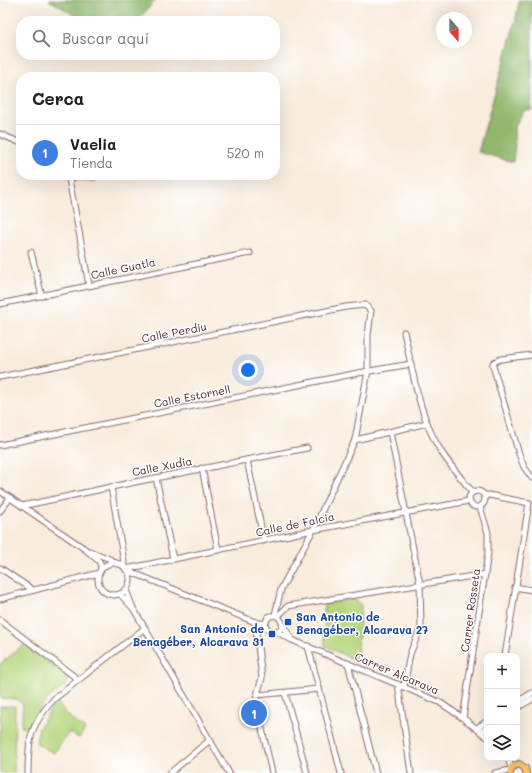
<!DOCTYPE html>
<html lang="es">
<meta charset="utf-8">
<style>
body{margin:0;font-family:Mali,sans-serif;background:#f6f6f6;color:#202124}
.controls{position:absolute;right:12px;bottom:12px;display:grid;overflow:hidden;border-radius:8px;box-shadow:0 4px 16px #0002}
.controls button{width:36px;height:36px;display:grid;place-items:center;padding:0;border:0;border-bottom:1px solid #e0e0e0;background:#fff;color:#202124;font:20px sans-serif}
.compass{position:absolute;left:436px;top:12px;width:36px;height:36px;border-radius:50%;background:#fff;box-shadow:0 4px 16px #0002;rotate:159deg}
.you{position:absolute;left:248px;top:370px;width:14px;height:14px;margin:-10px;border:3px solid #fff;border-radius:50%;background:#1a73e8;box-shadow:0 0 0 6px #1a73e833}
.badge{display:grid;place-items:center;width:26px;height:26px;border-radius:50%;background:#0f766e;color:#fff;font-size:13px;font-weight:700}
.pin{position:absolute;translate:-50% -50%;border:2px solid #fff;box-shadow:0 1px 4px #0006}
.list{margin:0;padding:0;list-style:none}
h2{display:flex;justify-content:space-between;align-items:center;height:52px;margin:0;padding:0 16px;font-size:17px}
h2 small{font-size:13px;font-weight:400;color:#757577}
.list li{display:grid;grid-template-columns:26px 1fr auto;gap:12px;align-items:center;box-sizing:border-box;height:56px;padding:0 16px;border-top:1px solid #e0e0e0}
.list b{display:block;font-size:15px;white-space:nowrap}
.list p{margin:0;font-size:13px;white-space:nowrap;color:#757577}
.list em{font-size:13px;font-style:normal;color:#757577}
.icon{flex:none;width:22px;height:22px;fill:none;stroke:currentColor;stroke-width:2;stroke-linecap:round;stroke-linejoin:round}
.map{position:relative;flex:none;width:532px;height:773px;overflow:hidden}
.search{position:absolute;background:#fff;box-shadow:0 4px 16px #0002;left:16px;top:16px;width:264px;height:44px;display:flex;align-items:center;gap:10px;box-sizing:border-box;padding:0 14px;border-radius:16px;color:#757577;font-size:15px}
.panel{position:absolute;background:#fff;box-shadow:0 4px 16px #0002;left:16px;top:72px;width:264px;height:108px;border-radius:16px}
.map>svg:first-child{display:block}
.green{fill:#b5d67d;stroke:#807a54}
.forest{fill:#90b76c;stroke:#6d6b4c}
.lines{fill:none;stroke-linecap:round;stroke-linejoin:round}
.minor-casing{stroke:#876769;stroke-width:7}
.major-casing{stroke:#876769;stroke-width:8}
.minor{stroke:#fff;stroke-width:5}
.major{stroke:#f4c26a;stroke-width:6}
.transit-dot{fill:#1a4fb4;stroke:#fff;stroke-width:1.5}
.labels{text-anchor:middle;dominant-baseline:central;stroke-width:3;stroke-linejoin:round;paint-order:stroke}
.street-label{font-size:11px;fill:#4a1f2b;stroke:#fff}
.transit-label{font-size:11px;font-weight:bold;fill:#164399;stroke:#fff;text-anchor:start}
</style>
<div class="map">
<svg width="532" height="773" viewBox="0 0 532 773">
<rect width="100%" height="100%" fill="#fff"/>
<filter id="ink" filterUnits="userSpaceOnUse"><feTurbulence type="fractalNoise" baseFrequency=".025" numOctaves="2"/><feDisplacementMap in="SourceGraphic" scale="8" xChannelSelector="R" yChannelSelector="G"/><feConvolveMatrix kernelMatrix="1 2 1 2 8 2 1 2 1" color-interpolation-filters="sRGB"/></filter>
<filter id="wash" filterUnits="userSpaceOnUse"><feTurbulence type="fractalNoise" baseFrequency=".012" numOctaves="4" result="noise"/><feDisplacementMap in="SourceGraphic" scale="16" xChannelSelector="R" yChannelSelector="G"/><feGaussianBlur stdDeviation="0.9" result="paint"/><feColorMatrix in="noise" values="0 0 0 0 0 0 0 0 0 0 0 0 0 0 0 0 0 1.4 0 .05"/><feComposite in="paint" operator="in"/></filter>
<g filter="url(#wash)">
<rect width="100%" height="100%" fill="#f8ecdc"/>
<g class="green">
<path d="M354,599l7,6 -4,56 -32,-15 -1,-42z"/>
<path d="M24,645l44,32 1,3c-3,7 -13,11 -19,17 -9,8 -15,19 -20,31l-9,-1 2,-23 -6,-5 -17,-1v-34z"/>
<path d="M56,701l15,18 14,10 -6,9 -10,-6 -15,21 -18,-10 3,-15z"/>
<path d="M0,706h15l-1,67h-14z"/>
</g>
<g class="forest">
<path d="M49,0h107l-19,21h-53z"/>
<path d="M519,0h13v110h-8l-10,18 1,18 -2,16 -35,-10 38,-134z"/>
</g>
</g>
<g filter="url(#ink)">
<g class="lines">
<g class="minor-casing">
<g id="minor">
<path d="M0,134l21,9"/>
<path d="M31,252l11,44"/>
<path d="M89,285l-20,-106 9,-3 16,1"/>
<path d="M0,304l250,-51"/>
<path d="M404,332c9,40 15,86 38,121 8,12 18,24 27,35l5,4"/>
<path d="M532,355l-31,4 -5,2 -3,2v3l26,88 5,13 8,11"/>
<path d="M0,377l346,-70 19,-2 6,6 -3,24v36l-13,69 -42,90 -32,59 -6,26"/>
<path d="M390,432l30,152 1,43 -11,27 -6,32"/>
<path d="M355,440l72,-17"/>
<path d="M0,445l358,-72 53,-9"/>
<path d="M247,460l17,81"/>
<path d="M202,468l16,82"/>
<path d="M156,478l17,81"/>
<path d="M111,487l13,75 -1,4"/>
<circle cx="477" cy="499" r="8"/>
<path d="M0,491l85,58 14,12 2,4 -1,7"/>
<path d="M484,495h5l40,8"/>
<path d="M22,506l113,-24 172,-34"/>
<path d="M0,511l10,-13"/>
<path d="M89,551l21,8 7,5"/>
<circle cx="114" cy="579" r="16"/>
<path d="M0,568l33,22"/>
<path d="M126,569l187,-39 156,-29"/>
<path d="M126,570l129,52 10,2"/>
<path d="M515,587l17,3"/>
<path d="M126,590l7,18 96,165"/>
<path d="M120,594l11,12"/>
<path d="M0,599l99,-26"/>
<path d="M278,616l10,-10 197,-32"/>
<path d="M0,620l79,60"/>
<path d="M255,622l7,56 -5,17 -1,7 16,71"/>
<path d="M283,624l-3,6 -7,2 -5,-2 -3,-6 3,-7c9,-4 12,0 15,8 2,5 6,9 9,14"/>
<path d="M277,632l15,8 147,62 24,16 24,19"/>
<path d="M308,646l33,127"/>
<path d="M505,656l24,-153"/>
<path d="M348,663l28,110"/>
<path d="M398,684l13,89"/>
<path d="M285,693l22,80"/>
<path d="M257,695l62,-6"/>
<path d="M517,702l15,-9"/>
<path d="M517,708l15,-9"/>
<path d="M463,718l25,-165v-20l-8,-26"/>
<path d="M477,728l10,-7"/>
<path d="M481,731l6,-3"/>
<path d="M508,758l3,10"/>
<path d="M28,773c0,-34 2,-48 26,-74l91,-71"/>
<path d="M170,773l40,-33"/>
<path d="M495,773l15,-3"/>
</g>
</g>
<g class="major-casing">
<path id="major" d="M510,773l2,-6 7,-3 6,4 1,5"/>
</g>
<use href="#minor" class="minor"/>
<use href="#major" class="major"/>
</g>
</g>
<g class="transit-dot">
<rect x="284" y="618" width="8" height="8" rx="2"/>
<rect x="268" y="630" width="8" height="8" rx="2"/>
</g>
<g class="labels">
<g class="street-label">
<text transform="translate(123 268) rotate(-12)">Calle Guatla</text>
<text transform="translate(174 332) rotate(-11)">Calle Perdiu</text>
<text transform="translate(192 396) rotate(-11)">Calle Estornell</text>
<text transform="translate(162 466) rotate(-11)">Calle Xudia</text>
<text transform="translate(295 524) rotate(-12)">Calle de Falcia</text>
<text transform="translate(470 610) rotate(-82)">Carrer Rosseta</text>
<text transform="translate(397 673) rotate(23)">Carrer Alcarava</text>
</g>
<g class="transit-label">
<text x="296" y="616">San Antonio de<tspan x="296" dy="13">Benagéber, Alcarava 27</tspan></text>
<text x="264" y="628" text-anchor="end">San Antonio de<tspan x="264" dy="13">Benagéber, Alcarava 31</tspan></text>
</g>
</g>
</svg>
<div class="controls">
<button>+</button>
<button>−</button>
<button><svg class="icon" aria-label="layers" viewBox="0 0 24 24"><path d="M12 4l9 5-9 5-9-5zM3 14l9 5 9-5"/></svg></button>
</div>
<svg class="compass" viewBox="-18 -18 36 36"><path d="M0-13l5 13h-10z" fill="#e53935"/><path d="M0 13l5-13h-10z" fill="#757577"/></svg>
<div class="you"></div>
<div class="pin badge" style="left:254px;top:713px;background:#3f7fe0">1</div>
<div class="search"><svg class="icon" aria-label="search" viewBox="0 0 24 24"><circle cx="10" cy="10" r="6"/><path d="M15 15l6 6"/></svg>Buscar aquí</div>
<section class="panel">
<h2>Cerca<small></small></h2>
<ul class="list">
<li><span class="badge" style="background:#3f7fe0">1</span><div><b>Vaelia</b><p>Tienda</p></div><em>520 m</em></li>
</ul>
</section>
</div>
